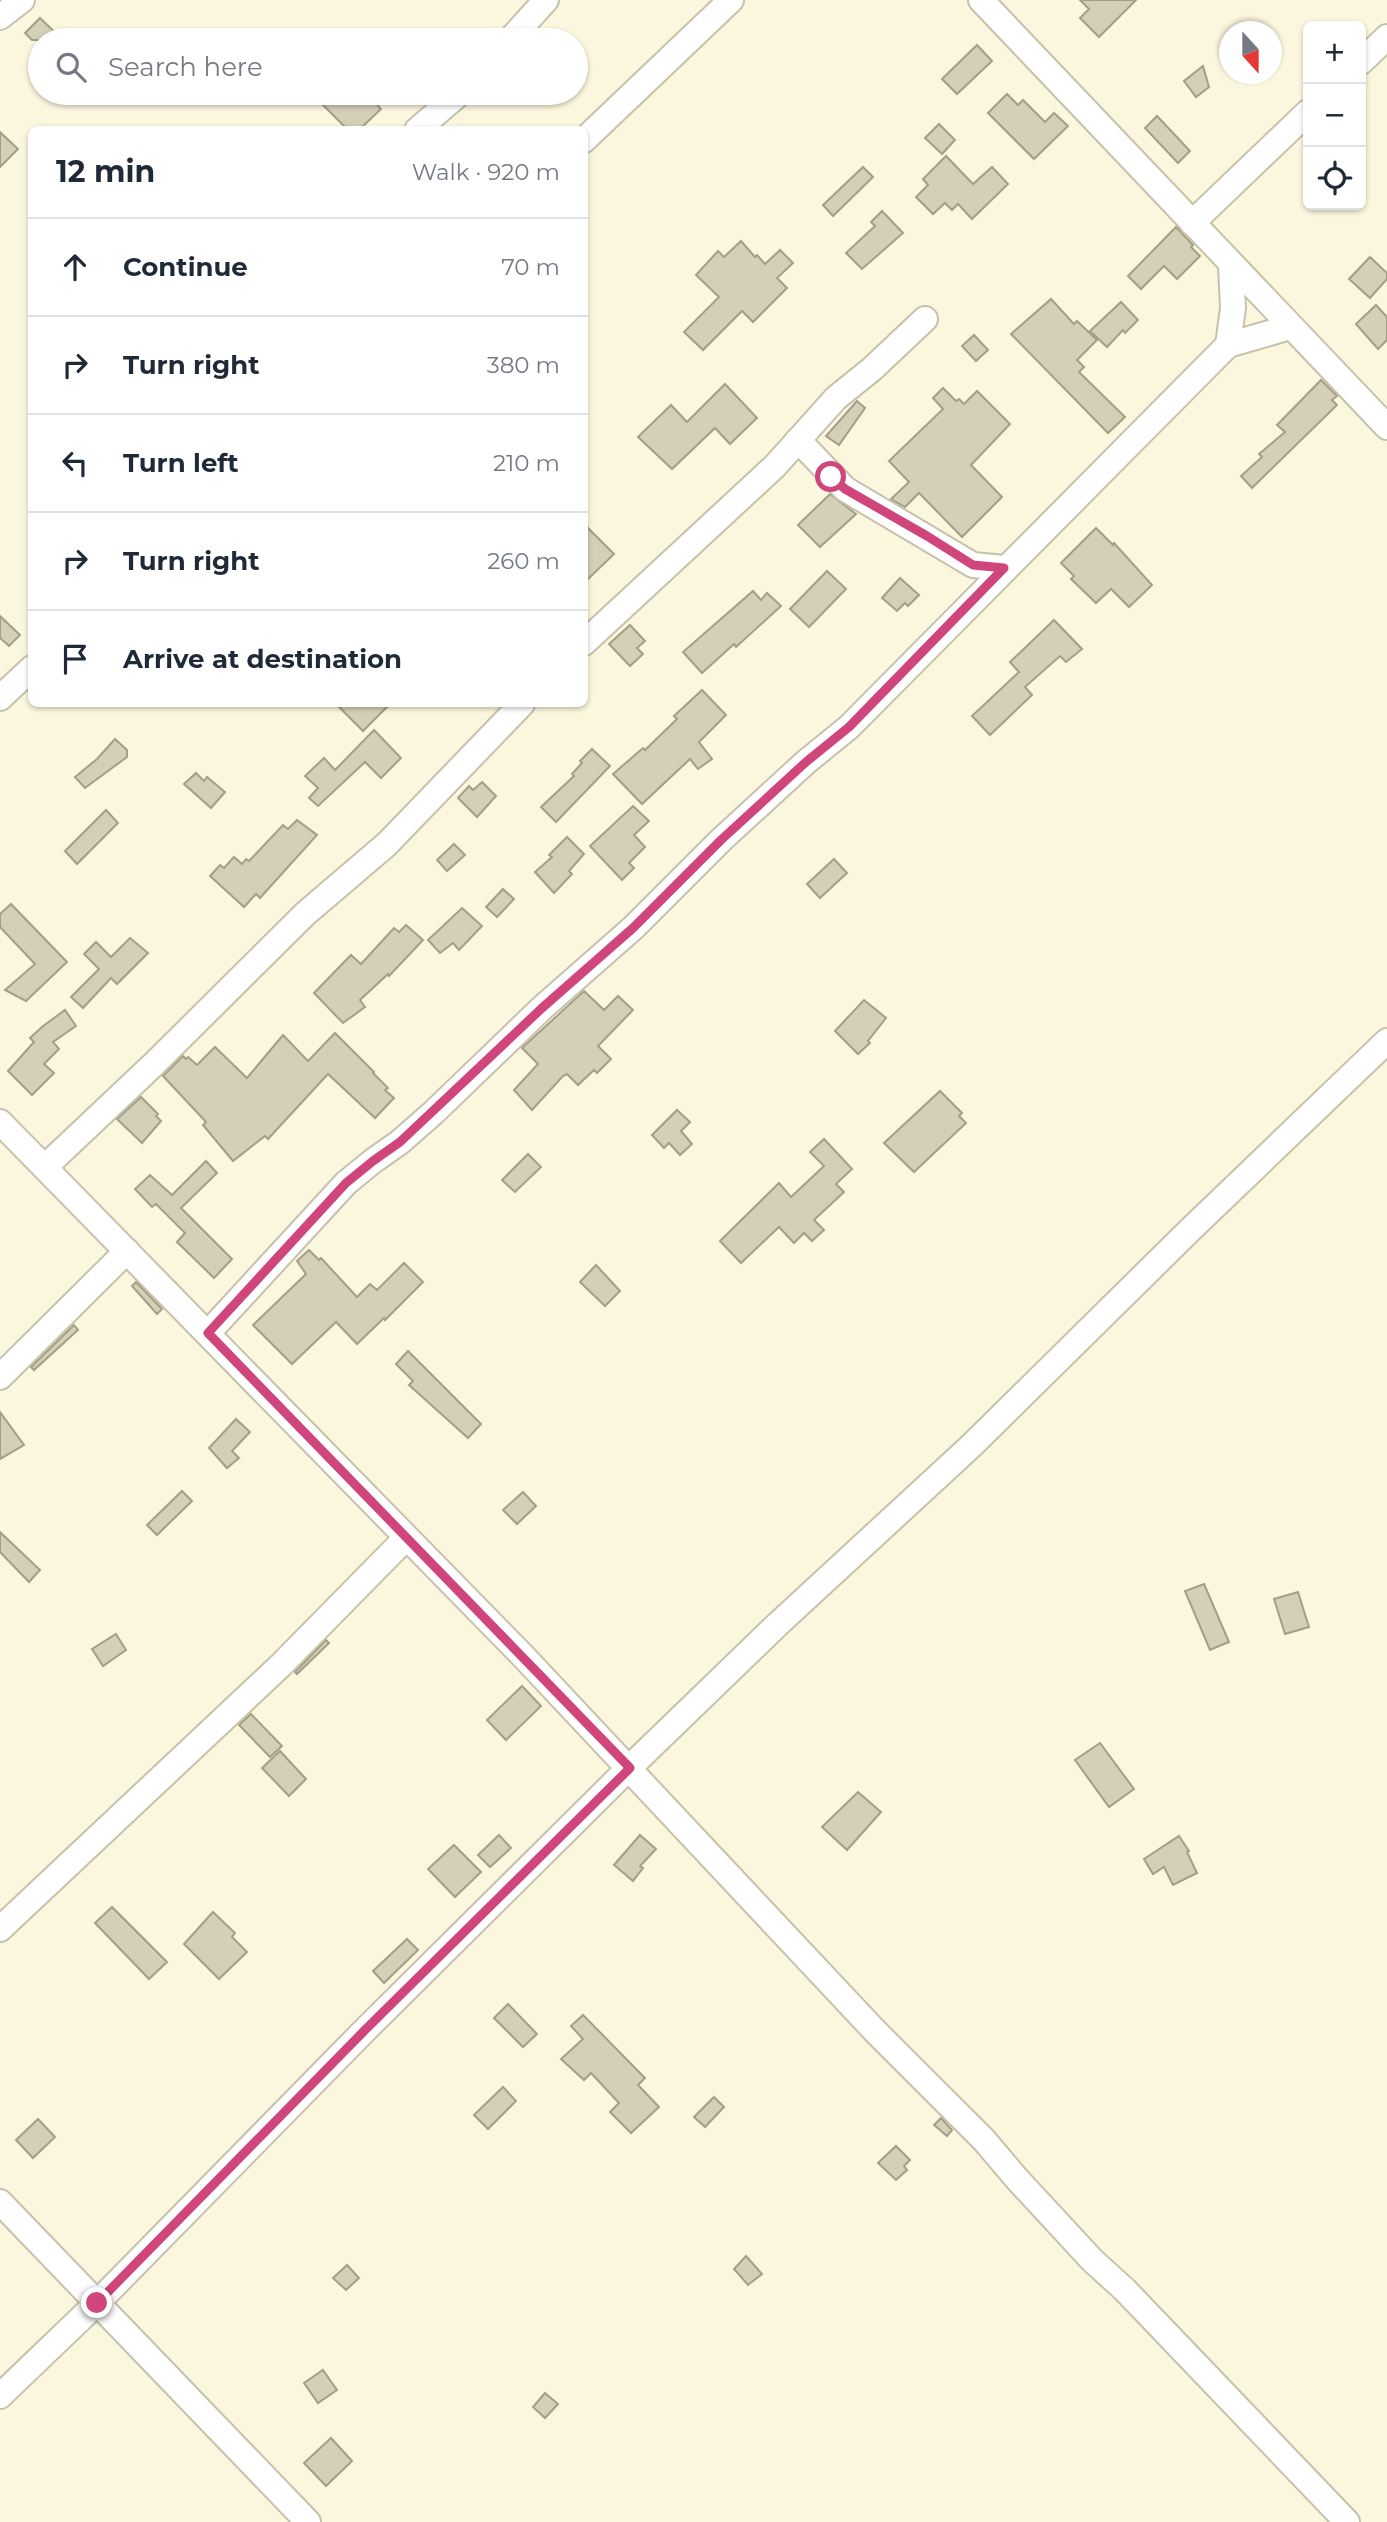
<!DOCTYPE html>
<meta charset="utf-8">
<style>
body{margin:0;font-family:Montserrat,sans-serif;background:#f2f2f3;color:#1f2937}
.controls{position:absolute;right:21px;top:21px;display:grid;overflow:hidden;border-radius:10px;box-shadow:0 2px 5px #0004}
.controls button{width:63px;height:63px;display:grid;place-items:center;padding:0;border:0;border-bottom:2px solid #e0e1e3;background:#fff;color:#1f2937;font:35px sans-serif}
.compass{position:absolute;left:1219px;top:21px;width:63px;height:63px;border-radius:50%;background:#fff;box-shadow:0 2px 5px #0004;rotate:159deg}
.stop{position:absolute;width:21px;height:21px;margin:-16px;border:5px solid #d0457c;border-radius:50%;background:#fff}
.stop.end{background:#d0457c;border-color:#fff;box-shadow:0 2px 7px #0008}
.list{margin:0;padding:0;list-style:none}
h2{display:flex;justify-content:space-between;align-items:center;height:91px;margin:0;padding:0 28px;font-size:30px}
h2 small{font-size:23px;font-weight:400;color:#747a83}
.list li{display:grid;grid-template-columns:46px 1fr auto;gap:21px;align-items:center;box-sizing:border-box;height:98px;padding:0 28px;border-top:2px solid #e0e1e3}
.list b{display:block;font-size:26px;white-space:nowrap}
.list em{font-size:23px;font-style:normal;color:#747a83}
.icon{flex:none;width:38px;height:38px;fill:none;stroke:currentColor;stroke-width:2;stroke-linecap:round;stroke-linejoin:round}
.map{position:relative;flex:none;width:1387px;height:2522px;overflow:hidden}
.search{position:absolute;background:#fff;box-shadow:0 2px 5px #0004;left:28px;top:28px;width:560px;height:77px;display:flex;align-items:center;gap:18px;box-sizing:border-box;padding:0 24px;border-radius:38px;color:#747a83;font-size:26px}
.panel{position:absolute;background:#fff;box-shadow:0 2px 5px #0004;left:28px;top:126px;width:560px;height:581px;border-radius:10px}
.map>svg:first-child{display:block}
.building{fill:#d4cfb7;stroke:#a39f87;stroke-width:2}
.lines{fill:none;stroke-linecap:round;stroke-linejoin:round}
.minor-casing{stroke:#c6c2aa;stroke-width:28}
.minor{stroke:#fff;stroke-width:24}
.route{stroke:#d0457c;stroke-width:9}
</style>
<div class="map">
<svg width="1387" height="2522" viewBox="0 0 1387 2522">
<rect width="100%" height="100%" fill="#fbf7de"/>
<g class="building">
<path d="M1080,0h56l-37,37 -19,-19 9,-9z"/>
<path d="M40,18l23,22h-31l-7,-7z"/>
<path d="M977,45l15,16 -35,33 -15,-15z"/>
<path d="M1203,66l6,21 -13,10 -12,-16z"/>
<path d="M335,93h31l15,16 -22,21h-11l-25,-25z"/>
<path d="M1007,94l11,11 5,-5 22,22 9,-9 14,13 -34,33 -46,-46z"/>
<path d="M1157,116l33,35 -12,12 -33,-35z"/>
<path d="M939,124l16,16 -13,14 -17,-16z"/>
<path d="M0,132l18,17 -18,18z"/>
<path d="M946,156l27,28 19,-17 16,17 -36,35 -14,-15 -6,6 -7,-7 -12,11 -17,-17 12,-12 -5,-6z"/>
<path d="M863,167l10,10 -40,39 -10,-11z"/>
<path d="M882,211l21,22 -41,36 -16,-16 29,-27 -4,-4z"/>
<path d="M1176,227l17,18 -2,2 9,9 -23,23 -13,-13 -23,23 -13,-13z"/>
<path d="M741,241l14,16 2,-2 8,9 15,-14 13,13 -16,15 10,10 -34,34 -11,-11 -39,39 -19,-18 35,-35 -23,-22 22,-24 6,6z"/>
<path d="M1370,257l17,16v6l-17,19 -21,-19z"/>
<path d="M1051,299l23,25 3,-3 20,19 -20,20 7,7 -5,5 46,45 -17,16 -97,-99z"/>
<path d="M1121,302l17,18 -13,13 -2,-3 -16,17 -17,-16z"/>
<path d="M1376,305l11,12v23l-9,9 -22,-25z"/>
<path d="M974,335l14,15 -12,11 -14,-15z"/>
<path d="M1321,380l16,16 -5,4 5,5 -85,83 -11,-12 21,-19 -3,-3 26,-22 -8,-7z"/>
<path d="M725,384l32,34 -27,26 -15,-16 -43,41 -34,-32 33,-32 16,17z"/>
<path d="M943,388l13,13 3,-2 5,5 13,-13 33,33 -39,41 31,32 -40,40 -43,-44 -14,14 -14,-8 18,-17 -20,-21 54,-52 -10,-11z"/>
<path d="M857,401l8,7 -26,37 -13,-9z"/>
<path d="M830,494l26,20 -36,33 -22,-22z"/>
<path d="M584,524l30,30 -30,29z"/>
<path d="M1096,528l17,17 1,-2 38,42 -23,22 -18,-18 -15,14 -25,-24 3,-3 -13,-13z"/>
<path d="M827,571l19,18 -37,38 -19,-18z"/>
<path d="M900,578l19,17 -11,11 -3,-3 -8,8 -15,-13z"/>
<path d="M753,591l8,9 6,-7 14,13 -45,41 -2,-3 -32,29 -19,-21z"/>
<path d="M0,616l20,19 -11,11 -9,-8z"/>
<path d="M1054,620l28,29 -16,13 -6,-6 -35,31 7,8 -42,40 -18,-19 47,-44 -9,-10z"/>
<path d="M630,625l15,16 -8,7 6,6 -13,12 -21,-22z"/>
<path d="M702,690l24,25 -27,27 13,17 -14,10 -8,-10 -48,45 -29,-30 30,-26 2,2 32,-31 -3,-3z"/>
<path d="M336,704h54l-27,27z"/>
<path d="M374,730l27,28 -20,20 -16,-16 -47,44 -9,-8 9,-10 -13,-12 19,-18 11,12z"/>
<path d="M115,739l12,11v7l-42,31 -10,-11 22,-18z"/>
<path d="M592,749l18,17 -54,56 -15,-15 33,-31 -2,-2 10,-11 -2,-2z"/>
<path d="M196,773l8,8 3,-4 18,15 -14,16 -27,-24z"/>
<path d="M482,782l14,14 -19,21 -19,-19 11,-12 4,4z"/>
<path d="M633,806l16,15 -15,14 11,12 -16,16 5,5 -12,12 -32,-34z"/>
<path d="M106,810l12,13 -41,41 -12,-13z"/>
<path d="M297,820l20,15 -57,63 -4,-4 -12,13 -34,-31 10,-11 4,3 10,-11 8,7 4,-5 3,2 34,-36 5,4z"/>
<path d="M567,837l17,17 -15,17 3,3 -18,19 -19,-21 17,-15 -3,-2z"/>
<path d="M454,844l11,11 -18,16 -10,-11z"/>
<path d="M834,859l13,14 -27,25 -13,-14z"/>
<path d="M503,889l11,10 -17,18 -11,-10z"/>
<path d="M11,904l56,58 -41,39 -21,-11 30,-26 -35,-37v-13z"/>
<path d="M462,908l20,18 -23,24 -6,-7 -13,10 -12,-13z"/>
<path d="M406,925l17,15 -34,36 -1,-2 -28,26 5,7 -22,16 -29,-30 37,-38 10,9 33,-36 5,4z"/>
<path d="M130,938l18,15 -31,31 -6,-6 -28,30 -12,-11 28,-28 -15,-15 12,-12 15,15z"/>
<path d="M584,991l20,19 14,-14 15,14 -35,36 13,13 -14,14 -3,-3 -16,15 -11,-11 -4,2 -31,34 -18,-20 24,-26 -16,-16z"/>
<path d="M864,1000l22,18 -18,23 2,2 -12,11 -23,-23z"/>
<path d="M65,1010l11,16 -23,16 6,7 -15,15 10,9 -22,22 -24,-24 26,-29 -4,-4 13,-12z"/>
<path d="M335,1033l39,39 -1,1 15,15 -3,2 9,8 -19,20 -47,-44 -60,65 -3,-3 -32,25 -30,-36 3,-3 -43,-46 20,-20 3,3 2,-2 9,8 18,-18 32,31 36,-43 25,26z"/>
<path d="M940,1091l22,22 -3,3 7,7 -52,49 -30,-29z"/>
<path d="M141,1097l17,17 -2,2 5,5 -19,22 -25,-24z"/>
<path d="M677,1110l13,12 -9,9 11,13 -12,11 -11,-12 -5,5 -12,-13z"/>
<path d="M824,1139l28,30 -16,15 8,8 -30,28 10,10 -12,11 -8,-8 -10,10 -15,-16 -38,36 -21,-22 59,-58 12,14 33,-31 -14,-14z"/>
<path d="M528,1154l13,13 -26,25 -13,-12z"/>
<path d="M206,1161l11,12 -36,35 51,51 -18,19 -37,-36 8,-9 -29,-29 -4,3 -17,-18 15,-14 22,20z"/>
<path d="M309,1250l10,10 2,-2 36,39 13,-13 7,6 27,-27 19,19 -38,38 -1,-2 -27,26 -21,-22 -44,42 -39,-39 53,-51 -9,-13z"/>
<path d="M596,1265l24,26 -15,15 -25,-24z"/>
<path d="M136,1282l26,27 -5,5 -25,-28z"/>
<path d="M74,1325l4,5 -44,40 -3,-3z"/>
<path d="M408,1351l73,73 -13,14 -59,-53 4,-4 -17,-17z"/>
<path d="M0,1412l24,33 -24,14z"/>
<path d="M236,1419l14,13 -18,19 7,7 -12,10 -18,-20z"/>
<path d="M182,1491l10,10 -35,34 -10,-10z"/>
<path d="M523,1492l13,14 -19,18 -14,-14z"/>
<path d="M0,1532l40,38 -11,12 -29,-30z"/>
<path d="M1204,1584l25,58 -19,8 -25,-59z"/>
<path d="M1298,1592l11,35 -24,7 -11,-35z"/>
<path d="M116,1634l10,16 -23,16 -11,-17z"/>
<path d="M326,1640l3,3 -32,31 -2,-2z"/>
<path d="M522,1686l19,20 -35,34 -19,-20z"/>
<path d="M251,1714l31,32 -12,11 -31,-32z"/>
<path d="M1100,1743l34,46 -25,18 -34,-47z"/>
<path d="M280,1751l26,28 -17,17 -27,-28z"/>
<path d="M858,1792l23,20 -34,38 -25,-23z"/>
<path d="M499,1835l12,13 -21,19 -12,-12z"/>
<path d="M640,1835l16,14 -16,17 3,2 -10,13 -19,-16z"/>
<path d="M1179,1836l10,15 -2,1 10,21 -24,12 -9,-18 -11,7 -9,-15z"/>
<path d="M454,1845l27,27 -26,25 -27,-28z"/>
<path d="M112,1907l55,55 -18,17 -54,-56z"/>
<path d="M213,1912l22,21 -3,4 15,15 -28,27 -35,-35z"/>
<path d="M407,1939l11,11 -34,33 -11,-12z"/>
<path d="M508,2004l29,30 -14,13 -29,-29z"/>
<path d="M583,2015l62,63 -7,7 21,22 -28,26 -21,-21 9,-9 -28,-30 -7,7 -23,-21 22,-20 -12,-13z"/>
<path d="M503,2087l13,14 -28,28 -14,-14z"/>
<path d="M714,2097l10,10 -19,20 -11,-10z"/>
<path d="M941,2118l11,12 -5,6 -13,-11z"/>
<path d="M38,2119l17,18 -22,21 -17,-18z"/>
<path d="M896,2146l14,14 -6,6 3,4 -11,10 -18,-17z"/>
<path d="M746,2256l16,18 -14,11 -14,-16z"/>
<path d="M347,2265l12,13 -13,12 -13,-12z"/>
<path d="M323,2370l14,20 -19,13 -14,-20z"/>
<path d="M545,2393l13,11 -13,14 -12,-11z"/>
<path d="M331,2438l21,23 -26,25 -22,-23z"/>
</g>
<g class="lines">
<g class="minor-casing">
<g id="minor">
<path d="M981,0l406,427"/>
<path d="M0,17l22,-17"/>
<path d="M510,40l36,-40"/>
<path d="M1361,62l26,-25"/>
<path d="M417,130l43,-37"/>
<path d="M584,140l147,-140"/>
<path d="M1192,223l116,-111"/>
<path d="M1228,345l5,-37 -2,-43"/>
<path d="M798,440l47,49 128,76 31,3"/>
<path d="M584,643l191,-177 61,-68 36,-29 53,-50"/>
<path d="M0,698l32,-30"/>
<path d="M0,1122l523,534 351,374 110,110 33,39 75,81 33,30 222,232"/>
<path d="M46,1166l108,-102 151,-150 82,-70 135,-140"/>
<path d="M208,1333l138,-150 27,-22 27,-19 33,-29 109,-105 91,-80 88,-88 85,-78 43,-35 379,-382 62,-18"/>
<path d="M0,1377l127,-126"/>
<path d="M0,1929l281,-264 125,-127"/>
<path d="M0,2202l308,320"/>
<path d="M0,2396l97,-93 267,-272 266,-264 148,-143 193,-178 220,-217 196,-188"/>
</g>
</g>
<use href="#minor" class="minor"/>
</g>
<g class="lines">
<path class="route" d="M97,2303l267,-272 266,-263 -422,-435 138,-150 27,-22 27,-19 142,-134 91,-80 88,-88 85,-78 43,-35 155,-159 -31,-3 -46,-29 -82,-47 -14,-12"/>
</g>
</svg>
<div class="controls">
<button>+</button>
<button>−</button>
<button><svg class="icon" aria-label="locate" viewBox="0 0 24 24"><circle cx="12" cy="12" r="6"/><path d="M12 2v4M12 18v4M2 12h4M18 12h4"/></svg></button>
</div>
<svg class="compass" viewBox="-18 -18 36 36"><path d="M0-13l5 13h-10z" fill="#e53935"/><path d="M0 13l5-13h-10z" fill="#747a83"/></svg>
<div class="stop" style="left:831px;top:477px"></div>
<div class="stop end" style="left:97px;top:2303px"></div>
<div class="search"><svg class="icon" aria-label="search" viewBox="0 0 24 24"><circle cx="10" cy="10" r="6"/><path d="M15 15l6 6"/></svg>Search here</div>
<section class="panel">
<h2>12 min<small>Walk · 920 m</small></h2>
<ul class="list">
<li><svg class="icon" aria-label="ahead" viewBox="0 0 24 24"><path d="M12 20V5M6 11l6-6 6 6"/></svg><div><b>Continue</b></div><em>70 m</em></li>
<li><svg class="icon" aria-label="right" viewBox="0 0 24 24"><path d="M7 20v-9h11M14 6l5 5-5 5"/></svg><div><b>Turn right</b></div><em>380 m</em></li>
<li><svg class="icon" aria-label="left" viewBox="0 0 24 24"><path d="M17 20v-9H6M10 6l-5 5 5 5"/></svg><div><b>Turn left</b></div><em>210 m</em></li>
<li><svg class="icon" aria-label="right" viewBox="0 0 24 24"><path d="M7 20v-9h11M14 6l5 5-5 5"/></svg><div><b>Turn right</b></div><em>260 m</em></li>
<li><svg class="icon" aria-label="arrive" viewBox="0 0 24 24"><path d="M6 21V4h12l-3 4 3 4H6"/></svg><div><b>Arrive at destination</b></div></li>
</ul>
</section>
</div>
